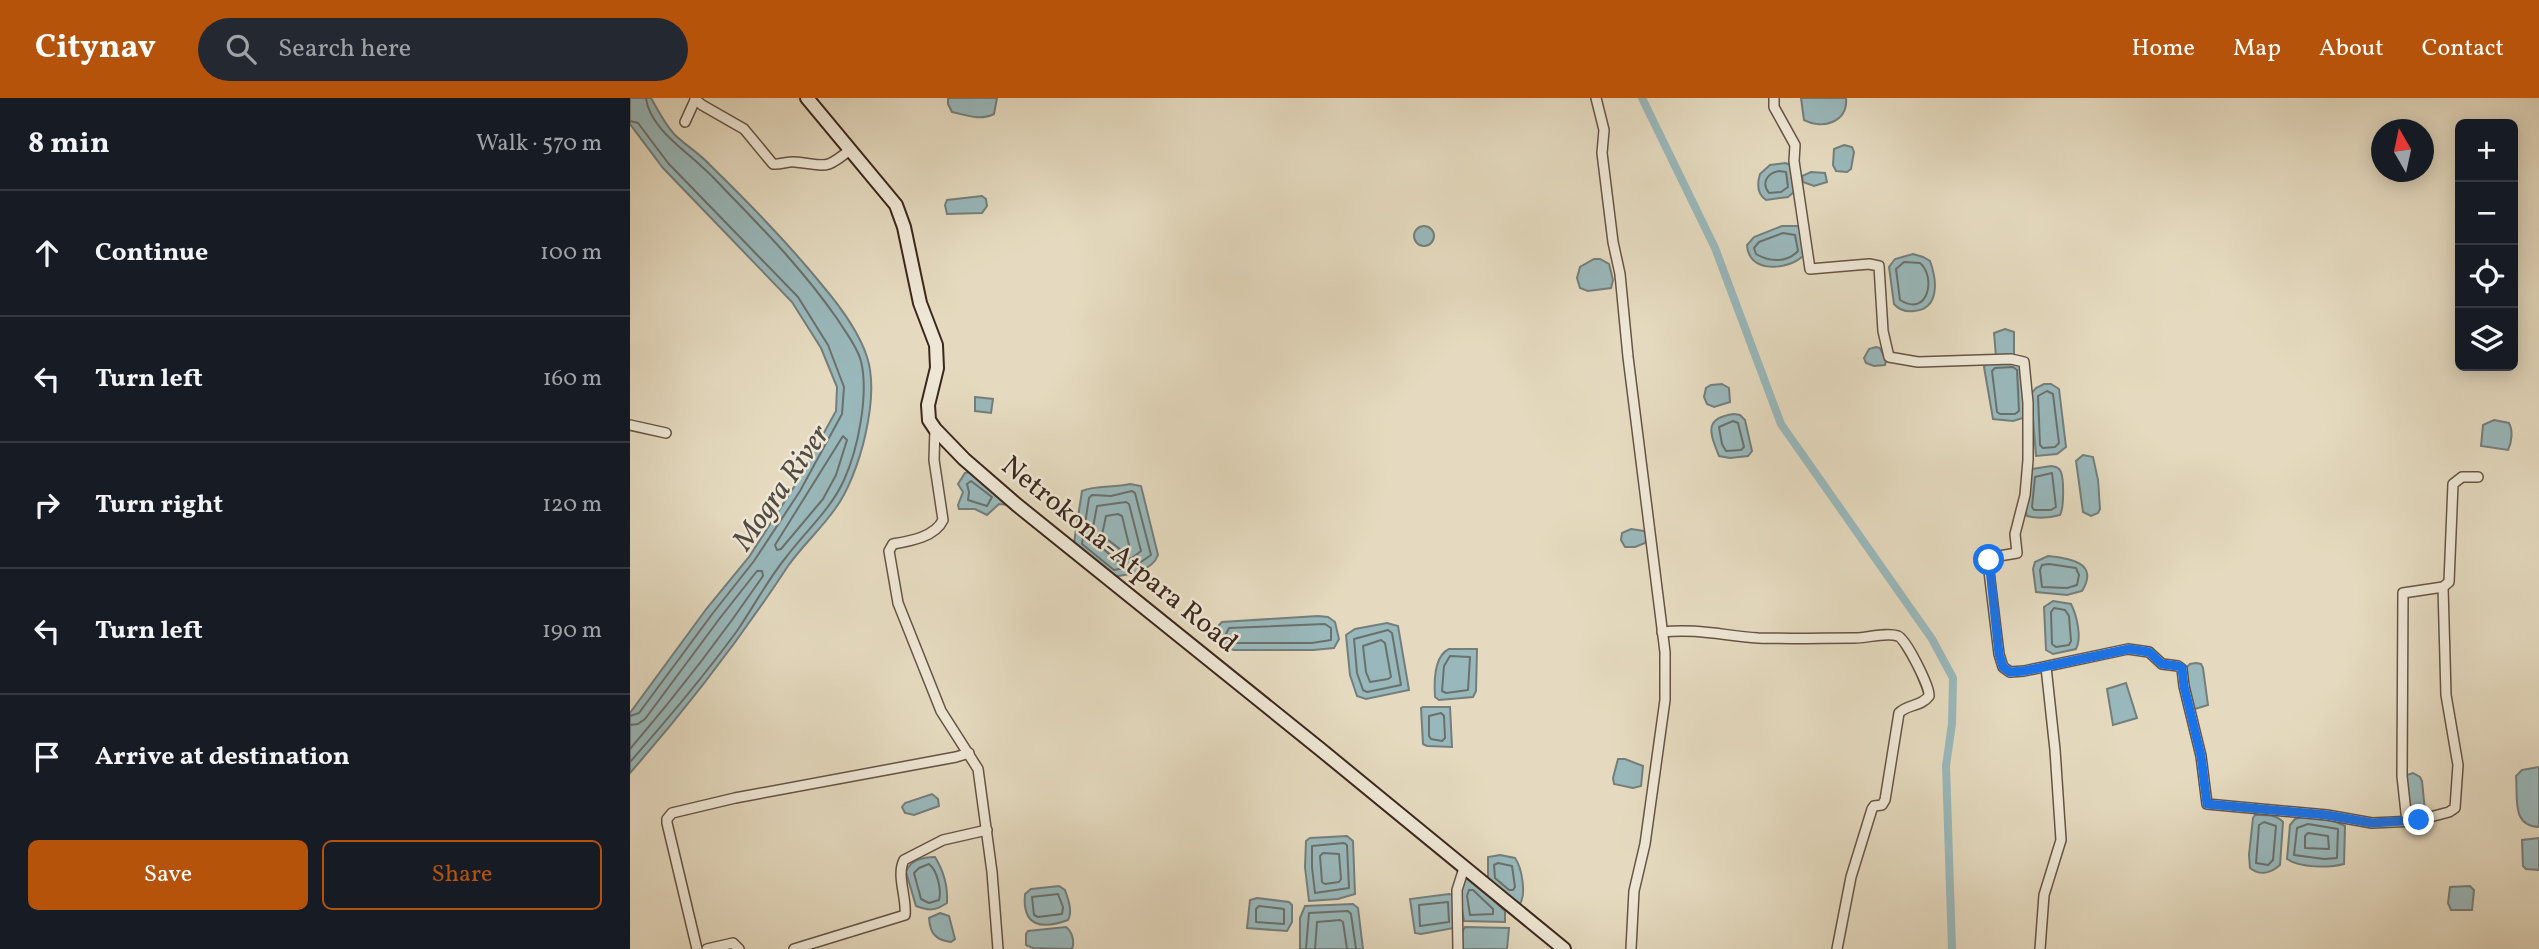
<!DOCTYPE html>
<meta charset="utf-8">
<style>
body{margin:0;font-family:Vollkorn,serif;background:#242831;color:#f1f3f6}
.controls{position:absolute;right:21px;top:21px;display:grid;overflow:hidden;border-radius:10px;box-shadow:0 4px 18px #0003}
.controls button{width:63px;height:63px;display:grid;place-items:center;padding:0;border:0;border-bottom:2px solid #363941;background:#171b24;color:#f1f3f6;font:35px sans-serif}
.compass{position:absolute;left:1741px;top:21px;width:63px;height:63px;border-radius:50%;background:#171b24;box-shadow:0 4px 18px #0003;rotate:351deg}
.stop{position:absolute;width:21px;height:21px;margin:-16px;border:5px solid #1a73e8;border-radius:50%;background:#fff}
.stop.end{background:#1a73e8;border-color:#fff;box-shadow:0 2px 7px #0008}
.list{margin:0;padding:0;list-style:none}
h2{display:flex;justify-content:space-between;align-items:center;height:91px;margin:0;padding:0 28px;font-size:30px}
h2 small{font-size:23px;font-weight:400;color:#9ea1a6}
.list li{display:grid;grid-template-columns:46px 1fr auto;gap:21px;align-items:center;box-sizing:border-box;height:126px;padding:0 28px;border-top:2px solid #363941}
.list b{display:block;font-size:26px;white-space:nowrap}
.list em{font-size:23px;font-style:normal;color:#9ea1a6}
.actions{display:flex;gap:14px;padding:21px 28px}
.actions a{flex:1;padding:16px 0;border:2px solid #b45309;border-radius:10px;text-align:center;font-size:24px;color:#b45309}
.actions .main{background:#b45309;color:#fff}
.icon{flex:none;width:38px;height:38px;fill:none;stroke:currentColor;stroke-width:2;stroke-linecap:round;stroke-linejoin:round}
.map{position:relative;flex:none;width:1909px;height:851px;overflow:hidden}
header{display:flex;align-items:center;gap:42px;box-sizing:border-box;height:98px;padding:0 35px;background:#b45309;color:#fff}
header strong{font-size:33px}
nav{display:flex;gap:38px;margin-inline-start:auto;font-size:24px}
.search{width:490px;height:63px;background:#242831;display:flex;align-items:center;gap:18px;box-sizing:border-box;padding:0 24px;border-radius:38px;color:#9ea1a6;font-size:26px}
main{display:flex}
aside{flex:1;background:#171b24}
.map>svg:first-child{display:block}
.water{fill:#99b8bb;stroke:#747e7c;stroke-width:2}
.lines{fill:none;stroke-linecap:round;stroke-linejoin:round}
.shore{stroke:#6a706c;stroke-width:2}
.canal{stroke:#99b8bb;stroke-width:8}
.street-casing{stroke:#665446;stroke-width:12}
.secondary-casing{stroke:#3c271d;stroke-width:16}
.street{stroke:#eee7d5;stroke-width:9}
.secondary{stroke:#eee7d5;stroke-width:12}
.route{stroke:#1a73e8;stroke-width:9}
.labels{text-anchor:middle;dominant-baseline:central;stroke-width:5;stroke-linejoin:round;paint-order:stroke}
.street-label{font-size:28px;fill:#3c271d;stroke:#eee7d5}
.water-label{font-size:30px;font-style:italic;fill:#534b44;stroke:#eee7d5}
</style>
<header>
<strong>Citynav</strong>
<div class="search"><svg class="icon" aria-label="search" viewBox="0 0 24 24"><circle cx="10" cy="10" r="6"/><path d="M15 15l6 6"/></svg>Search here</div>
<nav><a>Home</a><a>Map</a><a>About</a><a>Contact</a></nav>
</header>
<main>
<aside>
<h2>8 min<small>Walk · 570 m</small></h2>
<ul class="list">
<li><svg class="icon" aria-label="ahead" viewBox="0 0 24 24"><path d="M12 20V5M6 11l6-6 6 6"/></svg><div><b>Continue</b></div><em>100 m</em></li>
<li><svg class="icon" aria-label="left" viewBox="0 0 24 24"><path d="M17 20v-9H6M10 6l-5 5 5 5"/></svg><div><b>Turn left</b></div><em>160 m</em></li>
<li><svg class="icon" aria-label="right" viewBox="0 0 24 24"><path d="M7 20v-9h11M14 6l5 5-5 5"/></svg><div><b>Turn right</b></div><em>120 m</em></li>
<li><svg class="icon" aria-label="left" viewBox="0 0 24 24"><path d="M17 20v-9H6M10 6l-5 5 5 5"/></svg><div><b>Turn left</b></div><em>190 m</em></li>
<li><svg class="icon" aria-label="arrive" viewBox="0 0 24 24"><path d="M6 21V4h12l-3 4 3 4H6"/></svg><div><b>Arrive at destination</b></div></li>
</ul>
<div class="actions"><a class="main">Save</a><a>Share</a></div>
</aside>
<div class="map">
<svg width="1909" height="851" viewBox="0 0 1909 851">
<rect width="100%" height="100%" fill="#e5dabf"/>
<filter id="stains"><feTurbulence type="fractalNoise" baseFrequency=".00286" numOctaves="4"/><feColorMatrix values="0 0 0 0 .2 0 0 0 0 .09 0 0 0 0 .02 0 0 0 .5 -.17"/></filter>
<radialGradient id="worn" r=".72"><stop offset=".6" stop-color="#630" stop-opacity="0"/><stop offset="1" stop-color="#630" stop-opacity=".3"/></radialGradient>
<g class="water">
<path d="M0,0h21c7,12 13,25 23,36 11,11 25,19 36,31 39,38 78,78 112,120 17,20 37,47 45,72 13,40 -7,118 -32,152 -14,20 -33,37 -47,57 -48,73 -100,141 -158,207v-60l77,-105 42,-51 45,-70 42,-76 1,-24 -16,-39 -29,-46 -129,-134 -33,-44z"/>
<path d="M318,0h49l-3,16c-14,7 -28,1 -42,-2l-4,-8z"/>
<path d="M1171,0h45c2,24 -23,32 -42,22z"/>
<path d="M1214,47l8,2 2,5 -3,17 -4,3 -11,-1 -3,-6 1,-16z"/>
<path d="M1155,65l6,2 4,26 -7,6 -22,3c-9,-6 -9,-16 -6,-26l10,-9z"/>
<path d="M1181,74l14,1 2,9 -13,4 -11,-4 -1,-6z"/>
<path d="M352,98l4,3 1,7 -5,7 -35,1 -2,-9 2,-5z"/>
<circle cx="794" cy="138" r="10"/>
<path d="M1152,128h15l4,3 2,27c-16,15 -55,17 -56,-11l7,-8z"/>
<path d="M1283,156l10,3 7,4c7,19 10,48 -16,50 -8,1 -15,-1 -20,-7l-5,-37 6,-8z"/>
<path d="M964,161h6l9,5 4,16 -2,8 -23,3 -8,-3 -3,-10 3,-11z"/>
<path d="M1375,231l9,3v23l-18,1 -2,-23z"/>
<path d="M1246,249l4,1 6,13 -1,4 -11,1 -8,-3 -2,-5 5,-9z"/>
<path d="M1358,264h35l3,55 -13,4 -20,-2 -9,-52z"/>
<path d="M1092,286l7,4 1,14 -16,5 -7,-3 -3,-7 2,-9 5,-3z"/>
<path d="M1414,286h7l8,5 7,58 -9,7 -21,2 -5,-62 5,-6z"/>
<path d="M345,299l18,2 -2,14 -16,-2z"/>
<path d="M1104,316l6,1 5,5 7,31 -4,5 -18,2 -11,-2c-9,-23 -16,-38 15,-42z"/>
<path d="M1864,322l15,3c4,7 3,19 -1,27l-27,-4 2,-21z"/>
<path d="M1453,357l10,2 5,23 2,29 -2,4 -7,3 -8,-4 -7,-51z"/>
<path d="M1421,368c5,1 8,1 10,6 3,8 3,36 -1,43 -11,3 -22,4 -33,1l-2,-7 4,-37 3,-3z"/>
<path d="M340,374l38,33 -9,-1 -12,11 -12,-6h-16l-1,-4 5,-13 -5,-8 7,-11z"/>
<path d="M500,386l11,2 17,69c-6,17 -31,20 -47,22l-35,-28 -2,-6 8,-52c14,-6 32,-3 48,-7z"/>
<path d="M1001,431l13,2 3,6 -2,6 -10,4h-10l-4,-7 1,-7z"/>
<path d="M1418,458c20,2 52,6 34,35l-15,4 -31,-3 -3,-23 2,-7z"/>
<path d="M1423,503l18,3c6,12 11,34 5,45l-23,5 -7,-4 -2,-43z"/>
<path d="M688,518l10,1 7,5 4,17 -5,9 -21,2h-79c-14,-3 -17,-11 -15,-25l3,-3z"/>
<path d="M757,525l11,3 11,64 -43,9 -9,-3 -7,-21 -4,-40 9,-6z"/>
<path d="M819,551h28l-1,42 -3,6 -34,3 -4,-3c-1,-15 -1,-41 14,-48z"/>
<path d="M1566,565l5,1 2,4 5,37 -13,4 -4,-2 -6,-38 5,-5z"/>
<path d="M1496,585l11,35 -24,7 -6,-36z"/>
<path d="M793,609h27l2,40 -25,-1 -4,-2 -2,-36z"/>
<path d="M988,661h7l18,7 -2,20 -8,2 -19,-4 -1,-6z"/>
<path d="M1909,669v60c-28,-1 -21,-30 -23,-51l6,-6z"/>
<path d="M1783,675l7,4 2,4 3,30 -3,6h-13l-3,-36 1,-6z"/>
<path d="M302,696l6,5 1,7 -25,9 -9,-2 -3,-6 3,-4z"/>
<path d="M1625,717c10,0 21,-1 28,7l-3,43c-9,8 -20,11 -30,3l-1,-13 4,-37z"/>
<path d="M1672,719l30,3 13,6 -1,38c-15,4 -44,4 -57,-5l3,-34 5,-6z"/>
<path d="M717,738l6,5 2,53 -17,5 -29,2 -4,-34 1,-26 4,-3z"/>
<path d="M1909,740v32l-13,-1 -3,-3 -1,-26z"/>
<path d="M870,757l15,3c7,10 12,38 4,47l-31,-26v-22z"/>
<path d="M305,759c8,13 13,30 12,46 -12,8 -18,8 -31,3l-10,-34c4,-12 18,-15 29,-15z"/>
<path d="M834,779l6,1 35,33v11l-41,-1 -4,-24z"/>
<path d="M429,788l6,4c3,9 8,21 3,30 -27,10 -46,6 -43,-26l6,-5z"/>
<path d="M1840,788l4,4 -2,20h-21l-3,-7 2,-16z"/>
<path d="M819,796l5,1v33l-33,6 -6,-1 -5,-34z"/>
<path d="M627,800l32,4 3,3v17l-5,9 -40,-3 3,-28z"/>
<path d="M723,806l5,4 5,41h-63v-31l5,-12z"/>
<path d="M310,815l9,3 6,23 -4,3c-15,-2 -21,-8 -22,-24z"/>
<path d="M436,829c6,4 9,15 6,22l-39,-1 -7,-3v-11l2,-3z"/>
<path d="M835,829l44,1 -2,21h-46v-15z"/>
</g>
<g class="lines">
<g class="shore">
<path d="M0,23l8,2 30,40 130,134 30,48 16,42 -2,27 -42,77 -46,70 -41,52 -74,100 -9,3"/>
<path d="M1149,73l7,1 2,15 -7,5 -12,1c-8,-10 -2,-20 10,-22z"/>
<path d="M1153,135l12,2 3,16c-11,12 -29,11 -42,3l-2,-6 5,-6z"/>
<path d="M1274,164l16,1c16,13 9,55 -20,37l-4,-31z"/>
<path d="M1383,269l4,3 2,41 -4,3h-15l-3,-2 -5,-41 3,-3z"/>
<path d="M1417,293l6,3 6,49 -4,4 -12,1 -3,-3 -2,-49z"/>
<path d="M1103,323l5,2 6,24 -3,3 -15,1 -4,-7 -3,-17z"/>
<path d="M213,338l4,4 -11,35 -13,24 -42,50 -4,1 -2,-5z"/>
<path d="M1422,375l4,34 -5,3h-17l-2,-3 3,-30z"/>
<path d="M341,383l21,16 -5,9 -19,-6 1,-8 -2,-8z"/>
<path d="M502,393l3,2 16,62 -16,11 -21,4 -32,-26 7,-46 3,-3 19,1z"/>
<path d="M496,404l3,2 12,47 -9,7 -15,3 -26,-23 6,-32z"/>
<path d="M488,416l4,2 7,29 -2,3 -6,2 -19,-15 4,-19z"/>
<path d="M1419,466l27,4 3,7 -2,10 -10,3 -25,-1 -2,-17 2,-5z"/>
<path d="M1424,510l11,2 4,6 2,25 -2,4 -13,2 -4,-3 -1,-32z"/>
<path d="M695,526l6,4v12l-19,3h-77l-8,-3 -1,-6 3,-6z"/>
<path d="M758,532l4,3 9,52 -34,7 -4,-2 -6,-17 -3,-34z"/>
<path d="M751,542l4,3 6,34 -3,2 -18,3 -4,-10 -3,-26z"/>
<path d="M820,558l20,1 -2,33 -22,3 -4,-2 2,-25z"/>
<path d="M811,615l3,3 1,22 -3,3 -11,-2 -2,-3v-20z"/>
<path d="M0,627l8,-1 7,-5 75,-101 37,-47h5l1,5c-41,60 -85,117 -133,173"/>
<path d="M0,664c37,-42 74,-86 107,-131 17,-25 31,-52 50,-75 19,-25 44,-47 57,-76 14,-31 25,-85 17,-119 -4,-15 -15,-28 -23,-41 -31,-45 -69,-85 -107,-124 -10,-10 -19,-21 -30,-30 -19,-18 -52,-40 -55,-68"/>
<path d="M1634,724l12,4 -3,34 -5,5 -12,-2 3,-38z"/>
<path d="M1678,726l30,5 -1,29 -13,1 -30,-4 3,-27z"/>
<path d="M1678,735l20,3 1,13 -24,-1v-12z"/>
<path d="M714,745l3,2 2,43 -34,5 -3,-26v-21z"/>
<path d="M693,755l16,1 2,25 -2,3 -14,2 -3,-2 -2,-26z"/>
<path d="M868,765l14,3 3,21 -2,3h-4l-14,-12 -1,-13z"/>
<path d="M299,766c8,6 13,26 10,36l-10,3 -8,-4 -7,-26 5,-5z"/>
<path d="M839,792h4l20,19v5l-23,1 -3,-19z"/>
<path d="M428,796l5,13 -1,7 -24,3 -4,-2 -2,-18z"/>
<path d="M818,804l1,20 -29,4 -1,-21z"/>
<path d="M629,808l25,3v15l-28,-2v-13z"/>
<path d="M676,851l3,-36 39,-2 3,3 5,35"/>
<path d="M685,851l2,-27 23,-2 3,2 4,27"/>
</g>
<path class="canal" d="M1012,0l73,150 66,176 151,215 21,39 -1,46 -6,42 6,183"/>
<g class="street-casing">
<g id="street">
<path d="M966,0l8,32 -2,23 11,89 7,32 8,83 37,295v48l-20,144 -11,47 -3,58"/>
<path d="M1144,0v9l21,38 -1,16 16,108 59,-5 10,2 4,65 6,26 29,5 93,-3 13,3 4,41v57l-3,35 -10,39 2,19 -24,4 -5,6 11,91 4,13 7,5 14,-1 104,-22 21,3 13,12 16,2 4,3 2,17 17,70 6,48 120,11 45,8 43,-2 34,-9 6,-4 3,-43 -12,-70 -3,-108"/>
<path d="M65,1l7,6 42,24 29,35c8,1 15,-3 22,-2 32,3 29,9 56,-13"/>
<path d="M55,24l11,-24"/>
<path d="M0,327l36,8"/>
<path d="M305,331l-1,31 9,60c-8,17 -33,21 -50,24l-4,7 9,52 43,108 37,58 14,103 6,77"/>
<path d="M1032,534c35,-4 63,4 96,6 32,1 65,0 97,0 12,0 31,-6 43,-2 8,3 32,51 31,60 -8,11 -22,8 -30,17l-14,87 -3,5 -8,1 -2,3 -21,68 -14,72"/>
<path d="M1777,724l-5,-46 1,-183 40,-6 6,-5 4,-98 9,-7h16"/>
<path d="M67,851l-30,-126v-4l5,-6 63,-15 221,-41 13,-4"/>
<path d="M77,851l26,-6 6,6"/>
<path d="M164,851l111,-34c2,-17 -9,-40 -1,-55l39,-20 44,-10"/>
<path d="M828,851l-1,-59 7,-22"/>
<path d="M1410,851l4,-54 17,-55 -6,-90 -9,-83"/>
</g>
</g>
<g class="secondary-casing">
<path id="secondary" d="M177,0l89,107 8,22 16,76 16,42 1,23 -9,37 1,15 6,9 29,30 53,46 303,244 244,200"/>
</g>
<use href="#street" class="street"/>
<use href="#secondary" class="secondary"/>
</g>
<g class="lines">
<path class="route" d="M1359,462l10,94 4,13 7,5 14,-1 105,-22 20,3 13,12 16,2 4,2 2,18 17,70 6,48 120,11 45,8 47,-3"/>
</g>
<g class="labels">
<g class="street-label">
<text transform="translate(489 457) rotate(39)">Netrokona-Atpara Road</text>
</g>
<g class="water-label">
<text transform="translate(152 390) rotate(-55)">Mogra River</text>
</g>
</g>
<rect width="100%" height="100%" filter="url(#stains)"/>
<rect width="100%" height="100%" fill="url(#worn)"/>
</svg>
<div class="controls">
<button>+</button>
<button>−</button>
<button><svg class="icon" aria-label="locate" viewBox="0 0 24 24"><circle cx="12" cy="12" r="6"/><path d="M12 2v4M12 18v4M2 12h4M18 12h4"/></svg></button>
<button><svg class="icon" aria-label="layers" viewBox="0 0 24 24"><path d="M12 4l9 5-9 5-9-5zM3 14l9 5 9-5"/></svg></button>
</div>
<svg class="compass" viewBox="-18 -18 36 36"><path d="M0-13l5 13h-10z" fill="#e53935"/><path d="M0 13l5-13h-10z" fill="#9ea1a6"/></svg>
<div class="stop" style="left:1359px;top:462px"></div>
<div class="stop end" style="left:1789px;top:722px"></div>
</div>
</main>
